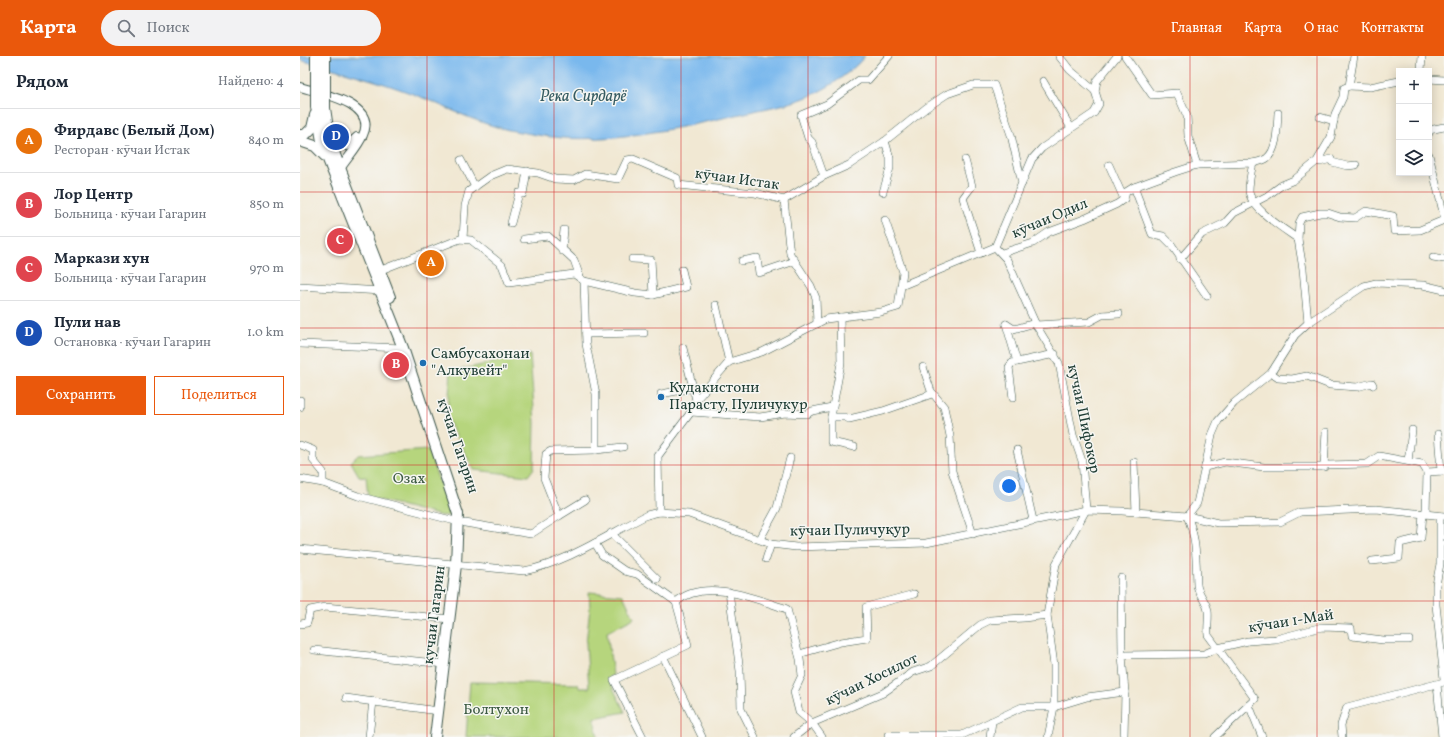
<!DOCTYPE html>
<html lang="ru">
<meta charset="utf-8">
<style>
body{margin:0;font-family:Vollkorn,serif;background:#f2f2f3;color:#1f2937}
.controls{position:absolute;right:12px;top:12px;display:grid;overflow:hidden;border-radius:0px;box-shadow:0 2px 10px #0003}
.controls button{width:36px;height:36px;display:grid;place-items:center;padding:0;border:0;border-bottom:1px solid #e0e1e3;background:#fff;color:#1f2937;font:20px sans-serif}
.you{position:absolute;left:709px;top:430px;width:14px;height:14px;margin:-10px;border:3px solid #fff;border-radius:50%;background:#1a73e8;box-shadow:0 0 0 6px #1a73e833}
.badge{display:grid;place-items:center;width:26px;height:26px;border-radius:50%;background:#ea580c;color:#fff;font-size:13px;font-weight:700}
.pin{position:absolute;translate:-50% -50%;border:2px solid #fff;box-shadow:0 1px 4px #0006}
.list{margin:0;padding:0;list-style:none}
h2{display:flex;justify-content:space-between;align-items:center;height:52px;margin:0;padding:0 16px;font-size:17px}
h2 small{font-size:13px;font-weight:400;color:#747a83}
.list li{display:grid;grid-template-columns:26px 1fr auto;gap:12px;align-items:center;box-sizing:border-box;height:64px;padding:0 16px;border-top:1px solid #e0e1e3}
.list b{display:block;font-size:15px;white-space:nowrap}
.list p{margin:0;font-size:13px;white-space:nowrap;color:#747a83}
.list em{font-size:13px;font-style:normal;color:#747a83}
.actions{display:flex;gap:8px;padding:12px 16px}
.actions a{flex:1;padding:9px 0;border:1px solid #ea580c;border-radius:0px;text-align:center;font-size:14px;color:#ea580c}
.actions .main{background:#ea580c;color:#fff}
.icon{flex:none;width:22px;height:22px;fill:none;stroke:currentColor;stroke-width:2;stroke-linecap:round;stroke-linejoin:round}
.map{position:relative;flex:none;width:1144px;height:681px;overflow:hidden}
header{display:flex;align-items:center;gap:24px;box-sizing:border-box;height:56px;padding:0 20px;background:#ea580c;color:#fff}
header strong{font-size:19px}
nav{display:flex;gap:22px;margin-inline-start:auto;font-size:14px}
.search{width:280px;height:36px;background:#f2f2f3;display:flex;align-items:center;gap:10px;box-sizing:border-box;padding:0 14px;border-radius:22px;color:#747a83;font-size:15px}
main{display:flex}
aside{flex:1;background:#fff}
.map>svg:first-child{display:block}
.green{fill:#b6d57d;stroke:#6a8958}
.water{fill:#79b8ed;stroke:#4c7a90}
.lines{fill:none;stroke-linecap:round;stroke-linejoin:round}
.minor-casing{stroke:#3e574c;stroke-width:8}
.major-casing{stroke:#3e574c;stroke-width:10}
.highway-casing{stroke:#3e574c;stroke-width:12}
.minor{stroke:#fff;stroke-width:7}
.major{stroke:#fff;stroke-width:8}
.highway{stroke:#fff;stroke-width:10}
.highway-bridge-casing{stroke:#3e574c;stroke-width:12;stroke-linecap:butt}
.highway-bridge{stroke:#fff;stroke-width:10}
.grid{fill:none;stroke:#d62828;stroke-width:1;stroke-opacity:0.55}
.poi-dot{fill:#1f6fb2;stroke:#f6f6f2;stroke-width:1.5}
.labels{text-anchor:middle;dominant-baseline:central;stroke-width:3;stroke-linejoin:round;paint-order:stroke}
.street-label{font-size:15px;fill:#1f3d34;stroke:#f6f6f2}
.poi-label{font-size:15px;fill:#1f3d34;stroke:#f6f6f2;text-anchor:start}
.park-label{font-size:15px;fill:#3d5b43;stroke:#f6f6f2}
.water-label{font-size:16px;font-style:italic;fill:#365c62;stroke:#f6f6f2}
</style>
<header>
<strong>Карта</strong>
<div class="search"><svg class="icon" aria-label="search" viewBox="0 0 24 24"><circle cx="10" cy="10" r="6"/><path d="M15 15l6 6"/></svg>Поиск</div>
<nav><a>Главная</a><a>Карта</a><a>О нас</a><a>Контакты</a></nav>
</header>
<main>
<aside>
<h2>Рядом<small>Найдено: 4</small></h2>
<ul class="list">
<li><span class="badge" style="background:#e8710a">A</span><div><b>Фирдавс (Белый Дом)</b><p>Ресторан · кӯчаи Истак</p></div><em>840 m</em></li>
<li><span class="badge" style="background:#e0444e">B</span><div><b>Лор Центр</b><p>Больница · кӯчаи Гагарин</p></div><em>850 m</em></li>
<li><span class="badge" style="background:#e0444e">C</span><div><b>Маркази хун</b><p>Больница · кӯчаи Гагарин</p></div><em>970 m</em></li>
<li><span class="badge" style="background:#1a4fb4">D</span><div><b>Пули нав</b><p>Остановка · кӯчаи Гагарин</p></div><em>1.0 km</em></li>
</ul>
<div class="actions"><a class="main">Сохранить</a><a>Поделиться</a></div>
</aside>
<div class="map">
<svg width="1144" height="681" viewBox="0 0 1144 681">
<rect width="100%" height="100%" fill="#f6f6f2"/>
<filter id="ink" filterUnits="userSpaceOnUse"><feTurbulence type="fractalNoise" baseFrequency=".025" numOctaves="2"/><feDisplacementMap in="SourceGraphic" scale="8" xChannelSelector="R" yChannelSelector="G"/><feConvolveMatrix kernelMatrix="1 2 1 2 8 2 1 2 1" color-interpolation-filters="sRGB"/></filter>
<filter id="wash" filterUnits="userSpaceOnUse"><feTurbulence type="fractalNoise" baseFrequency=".012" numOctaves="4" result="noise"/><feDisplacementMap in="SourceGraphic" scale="16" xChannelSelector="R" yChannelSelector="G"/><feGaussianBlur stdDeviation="0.9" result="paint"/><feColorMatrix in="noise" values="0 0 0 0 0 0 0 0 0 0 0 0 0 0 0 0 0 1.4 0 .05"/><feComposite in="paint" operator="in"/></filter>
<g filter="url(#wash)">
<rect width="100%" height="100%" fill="#f1e8d3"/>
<g class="green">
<path d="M230,298l5,69 -1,45 -6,8 -54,-6 -27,-52 4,-46z"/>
<path d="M128,394l23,65 -9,1 -74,-19 -2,-20 -7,-1 -8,-14 7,-7z"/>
<path d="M289,536l34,3 11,23 -27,14 6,43 -5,3 17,34 -31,6 4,19h-132l4,-55 108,2 1,4h10l-3,-45 4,-35z"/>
</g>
<path class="water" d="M0,0h565c-12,15 -35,31 -53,39 -19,9 -46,13 -67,18 -56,13 -125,29 -182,25 -18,-1 -37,-5 -54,-8 -34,-7 -64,-24 -96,-36 -37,-14 -75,-24 -113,-34z"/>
</g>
<g filter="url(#ink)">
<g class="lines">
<g class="minor-casing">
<g id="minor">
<path d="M759,0l11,14 25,21"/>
<path d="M825,0l27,39 25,-2 10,23 1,20 9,29"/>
<path d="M1121,15l1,-15"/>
<path d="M1129,23l15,1"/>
<path d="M743,25l28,47"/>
<path d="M1049,30l21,1 29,-6"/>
<path d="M1020,61l14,4"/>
<path d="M1129,77v-3l15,-3"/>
<path d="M1129,99l15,61"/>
<path d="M1021,101l-1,5 11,-3 1,3 15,4 9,-1"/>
<path d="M161,104l14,27"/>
<path d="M665,104l7,26 -9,12 18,55"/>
<path d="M953,107c4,-1 10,-2 14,-5 11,-9 10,-32 11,-45"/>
<path d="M809,109l15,34"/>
<path d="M524,120l-12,-34 -4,-4 -7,-23 26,-11 32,-24h9l21,-24"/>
<path d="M834,131l18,47 11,2 8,8 36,52"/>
<path d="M583,136l7,-24v-10l-5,-17"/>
<path d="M484,144l6,54 21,32 5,12 1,26"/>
<path d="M211,167l8,-30 4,1 4,-23"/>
<path d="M163,183l2,-33 4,-15 21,-15 17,-7 31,4 17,6 19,1 11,-6 33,5 9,-19 6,-1 44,19 1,7 77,8 29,7 40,-24 25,-11 36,-24 41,-33 21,-14 26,-9h21l17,50 11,48"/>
<path d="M224,183l24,-3 26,24 6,17"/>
<path d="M998,183l1,-16 3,-6 18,-4h8l12,4 15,1 11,-7 27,5 1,15 26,-1 24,-10"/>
<path d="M262,195l2,-21"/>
<path d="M702,197l31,-10 16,-11 35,-13 33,-15 7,-5 2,-7 8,-5 41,-15 22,-7 56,-2c-2,9 -4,20 -4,28 2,18 35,38 49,48l5,30 5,54"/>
<path d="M1133,201l11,2"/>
<path d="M332,203l19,1 2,35"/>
<path d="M880,203l22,-25 23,-11 9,-10 33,-17 15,-11 12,-5 23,-19 14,-24 4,-23 8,-17 1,-9 5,-2 5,-30"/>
<path d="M442,205l15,-3 2,15 36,-12"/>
<path d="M76,216l84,-33 11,1 31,25 7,18 65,-9 10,7 51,12 18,2 33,-8 -4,-17"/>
<path d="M284,225l2,63 10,50v56"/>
<path d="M0,230l81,5"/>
<path d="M601,230l94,-39"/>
<path d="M416,249l13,57"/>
<path d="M540,261l1,46 -10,54v25l23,5"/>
<path d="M706,268l11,38"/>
<path d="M706,268l8,5 21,-6"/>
<path d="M736,269l53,-3 13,-7 17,-1"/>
<path d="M286,278l58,-1"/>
<path d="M0,288l103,4"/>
<path d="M383,292l13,52"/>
<path d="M623,311l8,24 13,16 6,29 2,35 21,63"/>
<path d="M971,317l7,5 14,1 15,-3 23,9 27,2 15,-4 1,2"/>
<path d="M361,338l32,-6"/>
<path d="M713,342l-4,-31 3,-4 43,-9"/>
<path d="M0,344v7"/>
<path d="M391,356l69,5 25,-4 22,1 5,-3 20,-4"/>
<path d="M531,361h14l4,2 34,-8 49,-17"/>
<path d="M1138,378l3,37"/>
<path d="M0,389l13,5v10l10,12v11"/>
<path d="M717,394l16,70"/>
<path d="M1108,405l4,-31"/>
<path d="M834,406l2,50"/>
<path d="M905,411l20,-5 39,5h60l2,-2 41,-1 12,-8 43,8 5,8 17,-1"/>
<path d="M1024,411l2,-35"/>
<path d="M0,423l23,4 35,13 101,26"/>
<path d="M359,456l-1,-56 33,-44 5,-12 33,-38 33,-10 64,-33 55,-7 17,-5 5,-35 -18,-52"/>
<path d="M1126,458l1,-42"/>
<path d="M259,460l26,-16"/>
<path d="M887,460l10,-13 15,-68 6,-14 16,-18 37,-30 24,-38 13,-12 56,-37 12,-3 47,2 21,5"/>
<path d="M887,460c10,22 9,45 10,69 1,9 10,17 11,26 1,7 -1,16 0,24l47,64 -40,38"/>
<path d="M1140,460v48l-4,21v20l8,74"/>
<path d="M165,467l66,11 28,-18 -15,-38 2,-24 5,-3 45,-1 27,-3"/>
<path d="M311,477l46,46"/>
<path d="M460,483l17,-31 13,-50"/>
<path d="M295,487l7,12 23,16 12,3 39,28 12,43 -74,35 29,57"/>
<path d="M0,493l224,22c44,-9 83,-36 123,-56l12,-3 30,2 82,30 25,3 130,-4 160,-33 36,1 65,5 31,7 62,-1 20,-10 76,-3 68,7"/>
<path d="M466,503l5,-15"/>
<path d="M1072,505l27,-3 1,-15 21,-5 2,-25"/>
<path d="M821,522l1,77 3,37 -1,45"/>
<path d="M429,536l11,79 1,38 14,28"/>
<path d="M376,546c29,-25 79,-3 111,7l13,50 2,16 -8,17 5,20 13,11 10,14"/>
<path d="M0,568l7,-1 3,-13 15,-3 125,12"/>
<path d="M14,594l130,14"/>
<path d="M499,598l42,-12 26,-4 -1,-31 48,-13"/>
<path d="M822,599l82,-1 14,-6 30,-7 28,-2 46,-12 29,1 1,8 31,4h26"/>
<path d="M363,600l39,81"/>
<path d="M1137,628l5,53"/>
<path d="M46,642l92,13"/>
<path d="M949,649l13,32"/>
<path d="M588,679h74l60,-28h32l33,-10 38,-5"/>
<path d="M69,681l4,-36"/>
<path d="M494,681l18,-14 71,-30 30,-21 18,-6 49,-41 10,-5 34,-2 23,-3"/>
<path d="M690,681l2,-16"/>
<path d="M748,681l6,-30v-42l-7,-50 9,-51 30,-54 -4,-49 -9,-26 -14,-72 -23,-38 -29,-65 -12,-13 37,-88 10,-11 52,-35 5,-9 -4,-13 2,-10 20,-25"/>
<path d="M1042,681l-1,-12 6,-18 97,-25"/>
</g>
</g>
<g class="major-casing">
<g id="major">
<path d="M0,31c20,6 78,16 63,48 -5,12 -16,23 -23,34"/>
<path d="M30,86l17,4 10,-9"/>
</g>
</g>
<g class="highway-casing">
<g id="highway">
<path d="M16,51l7,40 80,201 55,166 -2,51 -21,172"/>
<path d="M25,52l5,34 60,155"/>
<path d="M0,79h5l7,-7 3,-13"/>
<path d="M0,85l15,5 10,10"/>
</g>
</g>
<use href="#minor" class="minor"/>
<use href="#major" class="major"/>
<use href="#highway" class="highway"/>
<g class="highway-bridge-casing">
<g id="highway-bridge">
<path d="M16,0v51"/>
<path d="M25,0v52"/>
</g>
</g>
<use href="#highway-bridge" class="highway-bridge"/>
</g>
</g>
<path class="grid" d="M127,0v681M254,0v681M381,0v681M508,0v681M636,0v681M763,0v681M890,0v681M1017,0v681M0,136h1144M0,272h1144M0,409h1144M0,545h1144"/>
<g class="poi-dot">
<circle cx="123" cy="307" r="4"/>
<circle cx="361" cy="341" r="4"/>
</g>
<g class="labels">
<g class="street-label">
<text transform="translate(437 124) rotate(8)">кӯчаи Истак</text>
<text transform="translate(750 163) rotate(-23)">кӯчаи Одил</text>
<text transform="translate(783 363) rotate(78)">кучаи Шифокор</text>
<text transform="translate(157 390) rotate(71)">кӯчаи Гагарин</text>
<text transform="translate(550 475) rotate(-1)">кӯчаи Пуличуқур</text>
<text transform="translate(135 559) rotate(-83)">кучаи Гагарин</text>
<text transform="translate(991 566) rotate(-9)">кӯчаи 1-Май</text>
<text transform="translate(572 624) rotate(-26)">кӯчаи Хосилот</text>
</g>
<g class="poi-label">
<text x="131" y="298">Самбусахонаи<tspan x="131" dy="17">"Алкувейт"</tspan></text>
<text x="369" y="332">Кудакистони<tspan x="369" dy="17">Парасту, Пуличукур</tspan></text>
</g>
<g class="park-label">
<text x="109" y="423">Озах</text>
<text x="196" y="654">Болтухон</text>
</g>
<g class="water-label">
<text x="283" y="41">Река Сирдарё</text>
</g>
</g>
</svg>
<div class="controls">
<button>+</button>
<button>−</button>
<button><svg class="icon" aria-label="layers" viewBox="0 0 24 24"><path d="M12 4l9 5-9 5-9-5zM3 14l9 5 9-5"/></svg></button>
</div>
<div class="you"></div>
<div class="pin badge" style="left:131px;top:207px;background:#e8710a">A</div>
<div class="pin badge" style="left:96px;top:309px;background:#e0444e">B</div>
<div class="pin badge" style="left:40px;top:185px;background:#e0444e">C</div>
<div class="pin badge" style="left:36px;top:81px;background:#1a4fb4">D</div>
</div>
</main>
